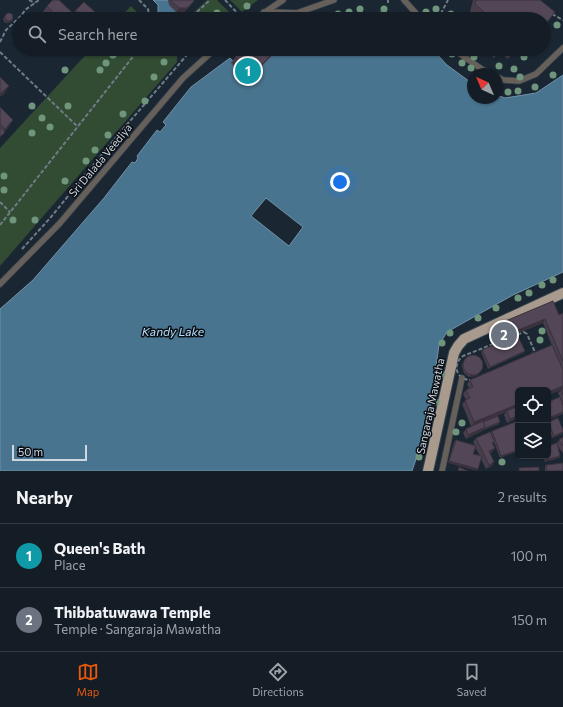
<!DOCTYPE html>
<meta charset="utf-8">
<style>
body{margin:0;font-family:Commissioner,sans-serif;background:#1d262e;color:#f1f3f6}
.controls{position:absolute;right:12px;bottom:12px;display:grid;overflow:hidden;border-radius:6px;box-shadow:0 1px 3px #0004}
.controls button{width:36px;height:36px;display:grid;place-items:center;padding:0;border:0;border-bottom:1px solid #333b43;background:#141d26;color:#f1f3f6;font:20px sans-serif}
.compass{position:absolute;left:467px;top:68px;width:36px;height:36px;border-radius:50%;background:#141d26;box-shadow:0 1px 3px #0004;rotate:316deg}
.scale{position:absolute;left:12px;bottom:10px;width:75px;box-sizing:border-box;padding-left:4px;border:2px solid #ced6df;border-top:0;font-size:11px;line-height:14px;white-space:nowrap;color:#ced6df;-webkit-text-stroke:3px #0a0f15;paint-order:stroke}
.you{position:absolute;left:340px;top:182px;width:14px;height:14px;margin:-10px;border:3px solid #fff;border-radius:50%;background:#1a73e8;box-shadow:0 0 0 6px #1a73e833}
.badge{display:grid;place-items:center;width:26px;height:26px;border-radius:50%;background:#ea580c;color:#fff;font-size:13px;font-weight:700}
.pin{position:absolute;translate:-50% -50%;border:2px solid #fff;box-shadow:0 1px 4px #0006}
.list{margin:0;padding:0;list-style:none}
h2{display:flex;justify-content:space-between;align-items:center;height:52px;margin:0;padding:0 16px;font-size:17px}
h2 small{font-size:13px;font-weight:400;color:#9da2a7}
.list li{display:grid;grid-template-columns:26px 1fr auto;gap:12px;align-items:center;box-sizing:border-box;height:64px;padding:0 16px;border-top:1px solid #333b43}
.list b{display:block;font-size:15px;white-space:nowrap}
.list p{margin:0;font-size:13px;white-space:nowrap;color:#9da2a7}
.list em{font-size:13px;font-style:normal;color:#9da2a7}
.icon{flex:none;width:22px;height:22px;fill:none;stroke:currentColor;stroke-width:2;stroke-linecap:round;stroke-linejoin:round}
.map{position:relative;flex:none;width:563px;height:471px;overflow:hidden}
.search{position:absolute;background:#141d26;box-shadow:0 1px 3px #0004;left:12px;right:12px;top:12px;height:44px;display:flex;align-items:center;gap:10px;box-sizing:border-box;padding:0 14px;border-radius:22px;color:#9da2a7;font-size:15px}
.sheet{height:180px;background:#141d26}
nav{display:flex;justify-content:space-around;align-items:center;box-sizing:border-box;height:56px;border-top:1px solid #333b43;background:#141d26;font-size:11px;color:#9da2a7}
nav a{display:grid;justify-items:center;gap:2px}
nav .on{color:#ea580c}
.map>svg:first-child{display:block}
.green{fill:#324b33}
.water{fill:#49748f;stroke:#7191a7;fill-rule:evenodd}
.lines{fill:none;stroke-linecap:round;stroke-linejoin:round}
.lane-casing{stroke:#37434f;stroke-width:7}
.primary-casing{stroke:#37434f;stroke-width:12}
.path{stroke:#707b86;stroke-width:2;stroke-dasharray:4 2;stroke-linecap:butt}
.lane{stroke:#67605a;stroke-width:5.5}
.primary{stroke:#a99a8e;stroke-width:10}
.tree{fill:#6f957d}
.wall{fill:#473d4b;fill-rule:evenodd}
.shaded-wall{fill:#3a323d}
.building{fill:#534757;stroke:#3a323d}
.labels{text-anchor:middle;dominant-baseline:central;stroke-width:3;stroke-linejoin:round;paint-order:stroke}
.street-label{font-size:11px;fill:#ced6df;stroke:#0a0f15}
.water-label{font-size:12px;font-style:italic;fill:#b8e0fc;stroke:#0a0f15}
</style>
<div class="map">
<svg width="563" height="471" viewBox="0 0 563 471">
<rect width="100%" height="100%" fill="#1a2733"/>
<g class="green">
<path d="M207,0h10l17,17 -4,2h-38l-2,-1 2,-4z"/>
<path d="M230,0h28l-16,12z"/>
<path d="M131,6l12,13h-24z"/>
<path d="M91,49h80l6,6v7l-177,204v-118z"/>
</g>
<g class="water">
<path d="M153,0h15l16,12 8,7h-27l-7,-7v-7z"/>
<path d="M385,12l14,5 2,2h-81l33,-5z"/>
<path d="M278,49h154l15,16 26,19v14h24v-3l8,3 31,-5 27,-18v197l-50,23 -66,37 -8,13 -11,79 -16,47h-412v-162l33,-29 71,-82 28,-36 3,1 3,-5 -1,-2 20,-26 3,2 6,-7 -3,-3 28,-35 39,-29 3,3zM266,198l37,29 -14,19 -38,-30z"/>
</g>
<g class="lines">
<g class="lane-casing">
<g id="lane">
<path d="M404,0l17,19"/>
<path d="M264,12l33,1 37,-13"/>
<path d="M255,19l28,-19"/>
<path d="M453,49l30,21 8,4"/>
<path d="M497,77l6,3 16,1 17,-7 27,-26"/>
<path d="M0,284l60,-61 123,-145 32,-29"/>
<path d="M442,471l20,-93"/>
</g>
</g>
<g class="primary-casing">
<path id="primary" d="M428,471l26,-118 4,-7 6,-7 99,-46"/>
</g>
<g class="path">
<path d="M29,0l6,3"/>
<path d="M139,0l9,9 1,7 3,3"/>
<path d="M225,0l18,19"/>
<path d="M388,3v-3"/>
<path d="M197,12l13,-12"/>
<path d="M552,14l11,6"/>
<path d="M438,19l10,-19"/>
<path d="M0,42l6,-12 15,-14 4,-6 14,-10"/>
<path d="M0,52l78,75"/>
<path d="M0,202l10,10"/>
<path d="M0,225l139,-176"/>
<path d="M22,249l29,-32 67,-82 74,-86"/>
<path d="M524,332l3,2 7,16 -1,4 -61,26c-15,1 -21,-15 -9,-24z"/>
</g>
<use href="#lane" class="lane"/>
<use href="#primary" class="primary"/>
</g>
<g class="tree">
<circle cx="247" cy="6" r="3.5"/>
<circle cx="360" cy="9" r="3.5"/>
<circle cx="384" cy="9" r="3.5"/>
<circle cx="436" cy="9" r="3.5"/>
<circle cx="349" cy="12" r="3.5"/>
<circle cx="426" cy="12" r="3.5"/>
<circle cx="217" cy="13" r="3.5"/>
<circle cx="338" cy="14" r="3.5"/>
<circle cx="451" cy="14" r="3.5"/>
<circle cx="557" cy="25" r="3.5"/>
<circle cx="452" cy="54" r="3.5"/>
<circle cx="113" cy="55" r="3.5"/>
<circle cx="474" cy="57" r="3.5"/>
<circle cx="524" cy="57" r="3.5"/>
<circle cx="164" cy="62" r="3.5"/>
<circle cx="106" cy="63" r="3.5"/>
<circle cx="462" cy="63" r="3.5"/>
<circle cx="499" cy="66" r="3.5"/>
<circle cx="471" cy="68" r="3.5"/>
<circle cx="514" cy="69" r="3.5"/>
<circle cx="65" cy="70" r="3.5"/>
<circle cx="100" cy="70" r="3.5"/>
<circle cx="553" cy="75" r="3.5"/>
<circle cx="154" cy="77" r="3.5"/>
<circle cx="520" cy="77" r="3.5"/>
<circle cx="535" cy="87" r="3.5"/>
<circle cx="518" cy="91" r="3.5"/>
<circle cx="508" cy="92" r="3.5"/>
<circle cx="145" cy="101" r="3.5"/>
<circle cx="32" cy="106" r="3.5"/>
<circle cx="68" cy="106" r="3.5"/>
<circle cx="123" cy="114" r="3.5"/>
<circle cx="42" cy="118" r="3.5"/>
<circle cx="50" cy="127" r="3.5"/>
<circle cx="32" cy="133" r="3.5"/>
<circle cx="108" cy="135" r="3.5"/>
<circle cx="95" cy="150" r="3.5"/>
<circle cx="86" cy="161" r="3.5"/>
<circle cx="4" cy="176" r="3.5"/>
<circle cx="65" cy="181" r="3.5"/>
<circle cx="4" cy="190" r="3.5"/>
<circle cx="13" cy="220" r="3.5"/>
<circle cx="35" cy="220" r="3.5"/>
<circle cx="553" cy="280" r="3.5"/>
<circle cx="542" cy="285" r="3.5"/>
<circle cx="529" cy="293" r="3.5"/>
<circle cx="518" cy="298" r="3.5"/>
<circle cx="496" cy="308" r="3.5"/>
<circle cx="478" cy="318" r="3.5"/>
<circle cx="542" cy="331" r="3.5"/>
<circle cx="450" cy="333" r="3.5"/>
<circle cx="540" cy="340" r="3.5"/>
<circle cx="442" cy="343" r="3.5"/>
<circle cx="442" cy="374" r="3.5"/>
<circle cx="436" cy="402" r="3.5"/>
<circle cx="462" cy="423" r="3.5"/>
<circle cx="456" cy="432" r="3.5"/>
<circle cx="419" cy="457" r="3.5"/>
<circle cx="502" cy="462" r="3.5"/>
</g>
<g class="wall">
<path d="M168,0h26l-3,5 -7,7h-8l-7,-7z"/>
<path d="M473,0h69h-2l15,12 -11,14 6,4 -6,8v-19h-66l-8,-7z"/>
<path d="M47,6l26,8 3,-4 19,2 -5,7h-40l-7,-7z"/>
<path d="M6,14l7,6 -4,3h-4l-2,-4z"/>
<path d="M19,32v15l-7,-7z"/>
<path d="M22,49h10l-5,5z"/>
<path d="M278,49l-30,31 -17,-17 4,-6z"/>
<path d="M483,49h33l-8,10 -9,-7 -5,6z"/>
<path d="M527,49h9l-3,4z"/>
<path d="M0,107l8,21 -4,3 -4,7z"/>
<path d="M563,313v101l-15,6 12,-23 -2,-4 3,-3 -13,5 -30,-5v28l-11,5 -3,-8 2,-3 -23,10 16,2 -15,6v-1l-2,2 -16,8 -3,-6 3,-4 5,-3 -9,-22 4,-4 -3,-6 3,-4 3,-2 -2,-4 3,-4 82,-34 -9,-23 -45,18 -5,-12 3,-4 63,-10z"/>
<path d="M482,350l43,1 -2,2 -35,16 -7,-17z"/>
<path d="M468,356l11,18 -3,2 -7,1 -5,-4 -2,-6v-3z"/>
<path d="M548,422l14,12 -10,4 -4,-10z"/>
<path d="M492,431l26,20 -18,7 -6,-16 -1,2 2,4 -3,4 -2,1 2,13 -6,3 -5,-10 -33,4 6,-21 2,-2 19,5 -2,-3 3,-4 14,-5zM475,447l5,9 -7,-2z"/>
<path d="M563,437v16l-6,-7 3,10 -1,2 -14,4 -2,-6h5l11,-16z"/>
<path d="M546,465l17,6h-18v-4z"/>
</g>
<g class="shaded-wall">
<path d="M194,1l-3,4 -7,7h-8l3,-4z"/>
<path d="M13,20l-4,3h-4l1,-2z"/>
<path d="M277,49h1l-30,31 5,-6z"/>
<path d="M9,86l-5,8 -4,3v-3z"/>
<path d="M13,120l-5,8 -8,8 5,-7z"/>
<path d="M545,319l-2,4 -45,18 3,-4z"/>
<path d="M525,351l-2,2 -35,16 2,-2z"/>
<path d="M480,372l-1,2 -3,2 -7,1 2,-2z"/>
<path d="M563,386v3l-15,6v-3z"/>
<path d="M518,404v3l-11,4 -1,1 -35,14 3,-4z"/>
<path d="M563,412v2l-15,6v-2z"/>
<path d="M518,416v2l-11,5 3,-4z"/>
<path d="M500,422l-1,2 -15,6 1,-2z"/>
<path d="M485,427l-3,4 -16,8 2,-4z"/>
<path d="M563,432l-1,2 -10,4 2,-2z"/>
<path d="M495,448l-3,4 -6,3 3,-4z"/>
<path d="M518,450v1l-18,7 1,-2z"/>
<path d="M560,456l-1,2 -14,4 1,-2z"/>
<path d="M449,461l29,8 -1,2 -29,-8z"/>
<path d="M494,462l-2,4 -6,3 3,-4z"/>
</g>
<g class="building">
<path d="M53,0h6l20,19h-19l-13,-13z"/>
<path d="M171,0h23v1l-7,7h-8l-8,-7z"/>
<path d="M476,0h64l15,12 -11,14 6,4 -6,8v-19h-63l4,-6 -10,-9z"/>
<path d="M84,2l11,10 -6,7h-4l-9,-9z"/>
<circle cx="9" cy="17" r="4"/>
<path d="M19,32v8l-4,-4z"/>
<path d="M243,49h34l-24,25 -18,-17z"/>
<path d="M510,49h5l-2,3z"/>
<path d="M0,77l9,9 -9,8z"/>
<path d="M0,107l13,13 -8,9 -5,-5z"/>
<path d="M0,127l5,5 -5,5z"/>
<path d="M553,301l6,14 4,-2v48l-18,-42 -44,18 -5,-12z"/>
<path d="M517,334l8,17 -35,16 -8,-17z"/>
<path d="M552,345l11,25v16l-15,6v-2h-30v14l-44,18 -9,-22 5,-2 -4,-8 7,-3 -3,-7z"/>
<circle cx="473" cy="365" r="10"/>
<path d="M561,389h2v6z"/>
<path d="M560,397l3,9v6l-15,6v-16z"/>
<path d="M518,406v10l-8,3 -3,-8z"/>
<path d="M498,416l2,6 -15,6 -2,-6z"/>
<path d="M558,418l5,12v2l-9,4 -6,-14z"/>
<path d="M483,421l2,6 -17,8 -2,-6z"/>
<path d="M518,421v29l-17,6 -9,-25z"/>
<path d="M490,432l4,9 -2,2 3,5 -6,3 5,11 -5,3 -13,-27z"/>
<path d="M548,432l2,6 -2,1z"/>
<path d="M563,437v9l-4,-6z"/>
<path d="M456,440l20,6 -3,8 9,2 -4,13 -29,-8z"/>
<path d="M557,443l3,13 -14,4 -1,-4h3v-10z"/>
<path d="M563,463v8h-16l-1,-6z"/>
<path d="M459,467l9,4h-10z"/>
<path d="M539,467v4h-20v-3z"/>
</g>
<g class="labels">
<g class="street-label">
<text transform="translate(100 160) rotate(-50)">Sri Dalada Veediya</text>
<text transform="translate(430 406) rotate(-78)">Sangaraja Mawatha</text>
</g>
<g class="water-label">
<text x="173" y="331">Kandy Lake</text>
</g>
</g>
</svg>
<div class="controls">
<button><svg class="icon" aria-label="locate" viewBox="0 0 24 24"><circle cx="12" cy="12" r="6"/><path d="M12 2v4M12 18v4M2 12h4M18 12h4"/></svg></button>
<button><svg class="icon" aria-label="layers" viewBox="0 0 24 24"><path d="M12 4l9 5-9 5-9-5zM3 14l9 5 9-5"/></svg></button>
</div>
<svg class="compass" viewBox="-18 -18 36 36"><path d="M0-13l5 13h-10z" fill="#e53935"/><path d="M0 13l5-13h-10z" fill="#9da2a7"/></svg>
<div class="scale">50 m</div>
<div class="you"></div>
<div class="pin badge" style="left:248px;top:71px;background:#0f9aa8">1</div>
<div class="pin badge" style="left:504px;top:335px;background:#6b7280">2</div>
<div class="search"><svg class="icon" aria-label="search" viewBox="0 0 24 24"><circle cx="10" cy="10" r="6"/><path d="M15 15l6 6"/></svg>Search here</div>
</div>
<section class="sheet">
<h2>Nearby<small>2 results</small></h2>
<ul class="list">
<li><span class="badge" style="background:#0f9aa8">1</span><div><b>Queen's Bath</b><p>Place</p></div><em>100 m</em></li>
<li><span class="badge" style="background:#6b7280">2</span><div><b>Thibbatuwawa Temple</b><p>Temple · Sangaraja Mawatha</p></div><em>150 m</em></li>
</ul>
</section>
<nav>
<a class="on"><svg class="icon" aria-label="map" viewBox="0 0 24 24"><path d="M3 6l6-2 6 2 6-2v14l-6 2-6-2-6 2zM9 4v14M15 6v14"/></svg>Map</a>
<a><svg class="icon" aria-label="directions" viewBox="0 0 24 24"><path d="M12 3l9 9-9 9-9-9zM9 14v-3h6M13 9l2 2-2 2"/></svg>Directions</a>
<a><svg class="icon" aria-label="saved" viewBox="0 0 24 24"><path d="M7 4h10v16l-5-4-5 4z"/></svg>Saved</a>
</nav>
